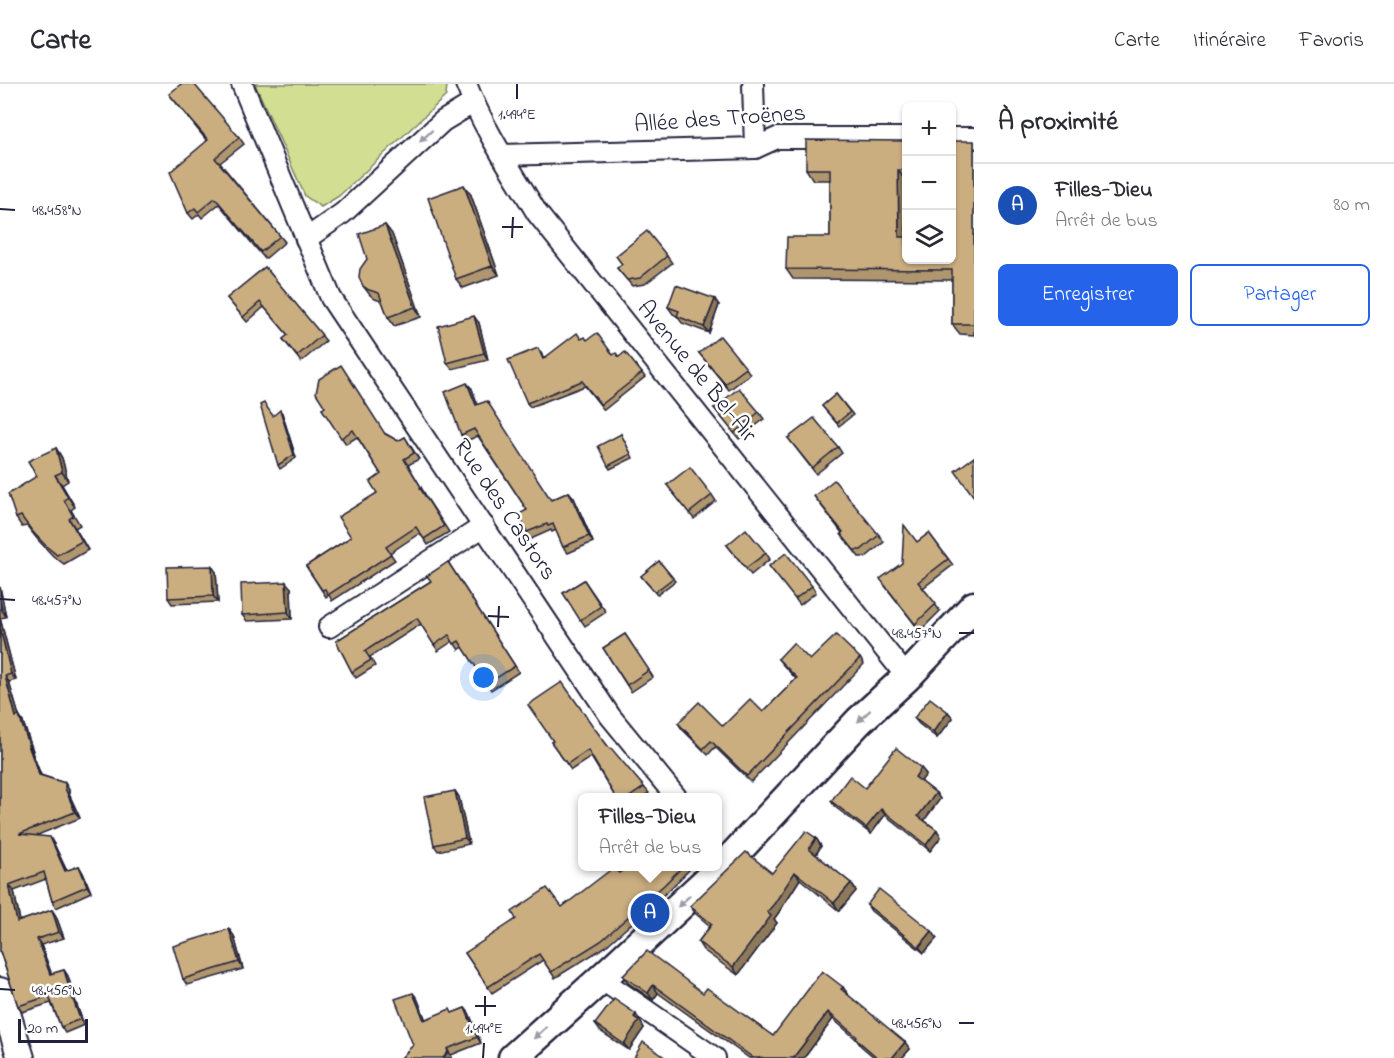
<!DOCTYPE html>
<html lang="fr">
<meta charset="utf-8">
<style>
body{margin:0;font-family:"Indie Flower",sans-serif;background:#f2f2f3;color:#2b2b33}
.controls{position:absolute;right:18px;top:18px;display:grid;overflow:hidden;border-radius:9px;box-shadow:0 2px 4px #0004}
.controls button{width:54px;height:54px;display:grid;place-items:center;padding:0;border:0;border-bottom:2px solid #e1e1e2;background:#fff;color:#2b2b33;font:30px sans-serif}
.scale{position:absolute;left:18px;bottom:15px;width:70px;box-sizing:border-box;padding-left:6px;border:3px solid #22223b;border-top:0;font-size:16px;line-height:21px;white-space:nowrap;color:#22223b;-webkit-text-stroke:4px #fff;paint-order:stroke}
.you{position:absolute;left:484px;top:594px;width:21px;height:21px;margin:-15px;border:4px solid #fff;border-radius:50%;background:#1a73e8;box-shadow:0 0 0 9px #1a73e833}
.badge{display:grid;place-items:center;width:39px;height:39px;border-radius:50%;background:#2563eb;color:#fff;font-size:20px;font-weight:700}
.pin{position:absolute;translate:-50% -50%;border:3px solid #fff;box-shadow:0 2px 6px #0006}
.popup{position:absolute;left:578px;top:709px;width:144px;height:78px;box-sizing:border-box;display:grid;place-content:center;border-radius:9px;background:#fff;filter:drop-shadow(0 2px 4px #0005);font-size:20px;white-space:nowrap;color:#7c7c81}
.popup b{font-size:22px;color:#2b2b33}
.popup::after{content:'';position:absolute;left:50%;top:100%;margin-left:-12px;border:12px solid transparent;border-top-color:#fff}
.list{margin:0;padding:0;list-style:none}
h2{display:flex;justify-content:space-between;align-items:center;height:78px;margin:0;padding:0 24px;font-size:26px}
h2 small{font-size:20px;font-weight:400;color:#7c7c81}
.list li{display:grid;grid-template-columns:39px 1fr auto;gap:18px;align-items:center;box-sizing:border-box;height:84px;padding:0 24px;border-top:2px solid #e1e1e2}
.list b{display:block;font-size:22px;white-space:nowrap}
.list p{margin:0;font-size:20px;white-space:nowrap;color:#7c7c81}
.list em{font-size:20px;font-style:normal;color:#7c7c81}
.actions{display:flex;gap:12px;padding:18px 24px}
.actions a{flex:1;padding:14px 0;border:2px solid #2563eb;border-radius:9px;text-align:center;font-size:21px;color:#2563eb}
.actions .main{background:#2563eb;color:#fff}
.icon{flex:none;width:33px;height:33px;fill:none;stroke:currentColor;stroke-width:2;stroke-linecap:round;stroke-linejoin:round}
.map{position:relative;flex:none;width:974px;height:974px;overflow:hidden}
header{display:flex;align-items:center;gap:36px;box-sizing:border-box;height:84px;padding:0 30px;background:#fff;border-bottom:2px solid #e1e1e2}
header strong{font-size:28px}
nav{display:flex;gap:33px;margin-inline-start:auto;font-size:21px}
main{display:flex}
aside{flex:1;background:#fff}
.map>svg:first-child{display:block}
.green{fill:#d2de91;stroke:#7a8066;stroke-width:1.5}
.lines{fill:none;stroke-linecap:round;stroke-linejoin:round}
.minor-casing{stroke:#22223b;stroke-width:24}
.tertiary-casing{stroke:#22223b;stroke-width:30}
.secondary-casing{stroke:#22223b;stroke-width:33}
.minor{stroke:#fff;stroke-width:20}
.tertiary{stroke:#fff;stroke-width:26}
.secondary{stroke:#fff;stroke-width:28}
.wall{fill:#af966e;stroke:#22223b;stroke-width:1.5}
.shaded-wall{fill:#8e7a5a;stroke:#22223b;stroke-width:1.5}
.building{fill:#cbae80;stroke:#22223b;stroke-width:1.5}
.oneway{fill:#9c9ca7}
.ticks{fill:none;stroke:#22223b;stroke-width:2}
.labels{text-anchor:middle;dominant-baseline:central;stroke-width:5;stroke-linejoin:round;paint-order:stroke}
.street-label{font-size:24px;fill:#22223b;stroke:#fff}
.ticks-label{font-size:15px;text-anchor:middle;fill:#22223b;stroke:#fff;stroke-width:5;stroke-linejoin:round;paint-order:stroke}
</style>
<header>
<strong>Carte</strong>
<nav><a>Carte</a><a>Itinéraire</a><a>Favoris</a></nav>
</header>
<main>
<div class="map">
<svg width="974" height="974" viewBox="0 0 974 974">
<rect width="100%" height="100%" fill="#fff"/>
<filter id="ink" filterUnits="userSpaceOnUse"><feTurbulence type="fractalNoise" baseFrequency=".0167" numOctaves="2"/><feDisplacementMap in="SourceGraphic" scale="12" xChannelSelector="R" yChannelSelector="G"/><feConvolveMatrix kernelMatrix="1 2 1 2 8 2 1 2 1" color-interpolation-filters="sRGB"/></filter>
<g filter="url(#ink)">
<path class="green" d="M255,0h192l-1,12 -107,100 -18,11 -16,-11z"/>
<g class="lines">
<g class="minor-casing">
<g id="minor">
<path d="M242,0l89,214 279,418 67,82"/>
<path d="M466,0c18,46 46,87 71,129l370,464"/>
<path d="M753,0l2,64"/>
<path d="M952,54h22"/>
<path d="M502,71l253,-7 22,-10h129"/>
<path d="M306,155l37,-26 100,-92 30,-18"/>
<path d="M329,543l155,-101"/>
<path d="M601,895l114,79"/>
</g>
</g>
<g class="tertiary-casing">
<path id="tertiary" d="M0,907l21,67"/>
</g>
<g class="secondary-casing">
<path id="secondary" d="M513,974l88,-79 128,-119 130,-139 48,-44 67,-71"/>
</g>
<use href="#minor" class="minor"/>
<use href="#tertiary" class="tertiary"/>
<use href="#secondary" class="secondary"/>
</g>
<g class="wall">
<path d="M169,10l70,43 5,7 -24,19 65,79 -20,17 -46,-55 -17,14 -3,-4 -6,5 -5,-6 19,-72z"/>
<path d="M906,57v39h-1l1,80h45l23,-119v194l-14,-1 -8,-10v-44l-159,-1 -7,-10 44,-32v-57h-17l-7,-11z"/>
<path d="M471,111l28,80 -36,13 -7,-9z"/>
<path d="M385,141l7,9 29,83 -27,9 -6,-9 -6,-16 -7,-2 -5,-4 -7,-9 4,-27z"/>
<path d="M616,172h51l5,7 -27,21 -13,2 -15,-18 5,-4z"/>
<path d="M265,183l61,74 -25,21 -18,-23 5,-4 -24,-28 -17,15 -20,-24z"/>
<path d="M719,221l-10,28 -27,-10 -5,-7 -4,-2 -5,-7z"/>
<path d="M479,239l9,37 -36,9 -5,-6z"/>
<path d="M581,255l6,1 26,15 6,2 23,16 3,4 -41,33 -19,-24 -55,21 -3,-4 14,-50 3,5z"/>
<path d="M699,269l47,15 4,6 -21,16z"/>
<path d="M472,305l5,15 74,96 18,-8 5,6 19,44 -25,11 -5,-6 -7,-17 -4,2 -1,-2 -20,9 -4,-7v-22l-49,-74 -12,5 -5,-6z"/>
<path d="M836,310l17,21 -14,11 -17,-20z"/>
<path d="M325,323l61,27 12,7 7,-4 14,22 -11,6 17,29h-1l25,38 -21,13 -8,-12 -30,20 5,7 -63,41 -3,-6 -3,2 -20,-31 45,-29 26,-44 4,-19 -24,-37 -11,7 -24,-35z"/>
<path d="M714,324l45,4 5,7 -25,20z"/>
<path d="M282,329l14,45 -16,11 -2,-4 -5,-49z"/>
<path d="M621,350l12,24 -23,11 -2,-3z"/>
<path d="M788,354l50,9 4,6 -26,21z"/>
<path d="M56,364l6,10 6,23 -6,4 13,22 -4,3 9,15 -5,3 13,22 -24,14 -11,-8 -15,-16 -11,-14 -5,1 -6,-9z"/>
<path d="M667,401l45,10 4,6 -22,18z"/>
<path d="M814,412l65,39 5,7 -18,15h-7l-18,-23 1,-1z"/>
<path d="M929,449l24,32 -30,23 17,23 -20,20 -35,-45 17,-23 15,-21z"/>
<path d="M727,461l39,8 4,6 -19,16z"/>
<path d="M659,477l16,20 -18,14 -16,-19z"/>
<path d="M448,478l71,110 -28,18 -28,-43 -4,3 -6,-9 -15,10 -17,-27 -51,33 5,9 -19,12 -4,-6 -16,-31 95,-60z"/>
<path d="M769,482l43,20 4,6 -16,13z"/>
<path d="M216,488l2,30 -46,2 -4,-6z"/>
<path d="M584,496l22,32 -21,14 -22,-33z"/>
<path d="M0,503l6,30 -6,1 16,62 -7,2 10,34 4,6 10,29 -1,1 9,23 24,8 4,7v4l11,24 -45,18 19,8 13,27 12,-5 4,7 8,19 -35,16 -4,-7 -6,-22 -32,12 6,30 32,-11 4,6 8,22 -23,7 10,29 13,-4 4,6 7,24 9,25 -19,8 -4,-6 -10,-24 -29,9 -4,-6 -18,-54z"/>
<path d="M291,504l1,31 -45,2 -5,-6z"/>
<path d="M625,550l28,43 -22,15 -28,-44z"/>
<path d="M860,574l4,6 -113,118 -36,-35 -7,8 -26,-26 -4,-6 45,3 40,-14 33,-33 -13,-14 -5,-6 32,1z"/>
<path d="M948,628l5,6 -16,20 -18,-14 -5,-6z"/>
<path d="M595,646l15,19 34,38 5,6 -8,5h-25l-25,-41 -20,13 -20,-28z"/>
<path d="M921,684l5,6 -5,7 15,12 4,6 -16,21 13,10 4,7 -11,14 -45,-36 -14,19 -36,-27 -4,-6z"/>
<path d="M455,707l4,6 10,47 -31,7 -4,-6z"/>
<path d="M816,754l5,8 -5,9 35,28 5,8 -17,20 -39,-32 -21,33 -5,7 3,4 -39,52 -35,-25 -5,-8 12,-16 -14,-12 -6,-8 82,-33z"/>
<path d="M628,783h64l-24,24 -63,56 -50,31 -12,-18 -51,33 -27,-40 97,-46 53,-36 4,2z"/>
<path d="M867,821l70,33 -13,15 -53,-42z"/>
<path d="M229,845l5,7 9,33 -56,16 -4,-6z"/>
<path d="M623,892l80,17 70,43 75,-42v1l62,54 -8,9h-27l-14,-12 -5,-7 -23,-20 -29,39h-55l-91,-65 -5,7 -25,-17z"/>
<path d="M417,914l8,21 28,-6 12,-5 4,5 12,30 -30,12 1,3 -39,-13z"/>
<path d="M640,937l4,7 -15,22 -29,-19 -5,-7z"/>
</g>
<g class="shaded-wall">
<path d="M898,86l7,10 1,67 -7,-10z"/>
<path d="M464,101l7,10 28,80 -7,-9z"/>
<path d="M385,141l7,9 29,83 -6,-10z"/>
<path d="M715,215l4,6 -10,28 -5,-6z"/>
<path d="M474,232l5,7 9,37 -4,-7z"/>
<path d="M467,299l5,6 8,22 -4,-6z"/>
<path d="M280,326l2,3 14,45 -2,-3z"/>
<path d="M56,364l6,10 6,23 -6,-9z"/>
<path d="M55,391l7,10 13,22 -7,-10z"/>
<path d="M569,408l5,6 19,44 -4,-6z"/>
<path d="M69,435l6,9 13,22 -6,-9z"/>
<path d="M212,482l4,6 2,30 -5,-6z"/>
<path d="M286,498l5,6 1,31 -4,-7z"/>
<path d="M0,503l6,30 -4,-7 -2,-9z"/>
<path d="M0,534l16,62 -5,-6 -11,-46z"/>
<path d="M5,592l4,6 12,41 -5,-6z"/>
<path d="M948,628l5,6 -16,20 -4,-6z"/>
<path d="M19,632l4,6 10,29 -4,-6z"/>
<path d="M28,661l4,7 11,29 -4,-6z"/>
<path d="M921,684l5,6 -6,9 -5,-6z"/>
<path d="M65,699l4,7v4l11,24 -5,-6 -10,-24z"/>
<path d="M455,707l4,6 10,47 -4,-6z"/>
<path d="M936,709l4,6 -17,23 -5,-6z"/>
<path d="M881,725l4,6 -14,19 -5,-6z"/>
<path d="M937,746l4,7 -11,14 -4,-6z"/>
<path d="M50,753l4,7 16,34 -5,-7z"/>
<path d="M816,754l5,8 -7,11 -5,-8z"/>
<path d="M79,782l4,7 8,19 -4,-6z"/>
<path d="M795,788l5,7 -21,33 -5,7 3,4 -39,52 -5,-8 34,-55z"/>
<path d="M851,799l5,8 -17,20 -5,-8z"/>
<path d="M9,801l5,6 7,37 -4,-6z"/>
<path d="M52,826l4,6 8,22 -5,-6z"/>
<path d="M229,845l5,7 9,33 -4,-7z"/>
<path d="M932,847l5,7 -13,15 -5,-6z"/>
<path d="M37,855l4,6 13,35 -4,-6z"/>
<path d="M64,886l4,6 7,24 9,25 -4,-6 -9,-25z"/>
<path d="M653,901l5,8 -5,7 -5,-7z"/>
<path d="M843,903l5,7 -2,3 -5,-8z"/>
<path d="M413,909l4,5 11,27 -4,-5z"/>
<path d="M465,924l4,5 12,30 -4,-6z"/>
<path d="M828,928l5,7 -29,39h-11z"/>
<path d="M636,930l8,14 -15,22 -5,-6z"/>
<path d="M905,958l5,7 -8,9h-10z"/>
<path d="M447,965l4,6 1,3h-9z"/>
</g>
<g class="building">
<path d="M181,0h13l45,53 -24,21 65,78 -19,16 -46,-54 -17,14 -3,-4 -7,5 -18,-41 38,-32 -39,-46z"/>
<path d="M806,56l100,1v29h-8l1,67h7v23h45v-119h23v183h-22v-54l-166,-1 1,-32h43v-68h-24z"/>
<path d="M464,101l28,81 -36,13 -28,-81z"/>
<path d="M385,141l30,82 -27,10 -9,-24 -10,-3 -6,-4 -4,-9 1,-8 7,-10 -8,-25z"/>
<path d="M647,147l20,25 -27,22 -13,2 -10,-12 5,-4 -6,-8z"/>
<path d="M265,183l57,68 -25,21 -14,-17 5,-4 -28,-33 -17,15 -16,-19z"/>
<path d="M676,201l39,14 -11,28 -27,-11 2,-5 -11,-4z"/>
<path d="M474,232l10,37 -37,10 -9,-37z"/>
<path d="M577,249l4,6 4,-2 2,3 10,-7 16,22 3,-2 3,4 6,-5 17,21 -41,32 -19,-24 -55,22 -19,-43 30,-12 5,11z"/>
<path d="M720,252l26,32 -21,16 -26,-31z"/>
<path d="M341,281l44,69 13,7 7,-4 9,16 -10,6 17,28 -1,1 24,38 -20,13 -8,-12 -30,20 5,7 -63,41 -3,-6 -3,1 -16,-24 45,-29 -13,-20 39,-24 -7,-11 11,-8 -28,-44 -12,8 -19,-29 3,-2 -9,-14 3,-14z"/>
<path d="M467,299l9,22 11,-4 64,99 18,-8 20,44 -26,11 -10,-23 -5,2 -1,-2 -20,8 -8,-18 8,-4 -53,-81 -13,6 -16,-43z"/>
<path d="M739,304l20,24 -25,21 -20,-25z"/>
<path d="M836,310l14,18 -13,11 -15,-17z"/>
<path d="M264,319l9,13 7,-6 14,45 -16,10 -18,-60z"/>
<path d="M814,334l24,29 -26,21 -24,-30z"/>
<path d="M621,350l10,20 -23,12 -10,-20z"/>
<path d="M56,364l6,24 -7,3 13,22 -4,3 9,16 -4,3 13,22 -25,14 -11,-9 -14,-15 -11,-15 -5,2 -8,-24 29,-18 -9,-15z"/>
<path d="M974,373v40l-19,-26z"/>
<path d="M690,383l22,28 -23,18 -22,-28z"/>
<path d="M834,396l45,55 -18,15h-7l-13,-16 2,-2 -29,-36z"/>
<path d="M904,441l13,17 12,-9 19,26 -30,23 18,22 -21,20 -35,-45 22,-16z"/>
<path d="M746,445l20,24 -20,15 -19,-23z"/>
<path d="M786,469l26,33 -17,13 -26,-33z"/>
<path d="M659,477l14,17 -18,14 -14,-16z"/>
<path d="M448,478l67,104 -28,18 -28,-43 -5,3 -5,-9 -15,10 -17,-27 -52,33 6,9 -19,12 -16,-31 95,-60 -4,-5z"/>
<path d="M212,482l1,30 -45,2 -1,-31z"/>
<path d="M584,496l17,26 -21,14 -17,-27z"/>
<path d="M286,498l2,30 -46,3 -1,-31z"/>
<path d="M0,544l11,46 -6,2 11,41 3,-1 10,29h-1l11,30 26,8v5l10,24 -56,22 31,3 15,34 14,-5 8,20 -35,15 -8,-29 -35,13 8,37 35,-12 7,22 -22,7 13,35 14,-4 7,24 9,25 -19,8 -12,-31 -31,10 -18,-55z"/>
<path d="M625,550l24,36 -22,15 -24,-37z"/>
<path d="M836,551l24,23 -113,118 -36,-35 -8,8 -25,-26 21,-21 24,24 27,-27 13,13 34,-34 -19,-19 15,-16 17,17z"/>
<path d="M562,598l33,47 15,20 1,-1 33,39 -16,11h-12l-28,-48 -21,14 -16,-22 2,-1 -25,-36z"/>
<path d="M930,614l18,14 -15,20 -19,-14z"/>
<path d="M896,664l25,20 -6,9 21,16 -18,23 19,14 -11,15 -45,-36 -15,19 -35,-27 19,-25 15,12z"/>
<path d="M455,707l10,47 -31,7 -10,-48z"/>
<path d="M806,747l10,7 -7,11 42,34 -17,20 -39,-31 -21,32 -7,8 4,4 -38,51 -35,-25 14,-18 -22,-18 56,-54 26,21z"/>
<path d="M628,783h54l-18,18 -63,56 -50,31 -12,-18 -51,33 -23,-34 51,-34 -4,-7 35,-24 15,19 51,-39 2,3 2,-1 2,3z"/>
<path d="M879,805l53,42 -13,16 -52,-42z"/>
<path d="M229,845l10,33 -56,17 -10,-33z"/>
<path d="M647,867l56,42 4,-5 66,48 49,-65 21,16 -2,2 64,53 -13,16h-14l-22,-19 1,-2 -29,-25 -35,46h-42l1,-1 -99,-72 -5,8 -25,-17z"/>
<path d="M413,909l11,27 26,-11 2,4 13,-5 12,29 -30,12 1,3 -5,6h-42l12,-13 -18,-46z"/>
<path d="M614,915l22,15 -2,3 5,4 -15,23 -29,-20z"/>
<path d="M643,958l23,16h-32z"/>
</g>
<defs><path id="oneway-solid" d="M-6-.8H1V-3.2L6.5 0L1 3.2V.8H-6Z" transform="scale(1.5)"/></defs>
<g class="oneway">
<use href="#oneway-solid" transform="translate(426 52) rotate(137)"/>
<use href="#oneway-solid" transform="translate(864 632) rotate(137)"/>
<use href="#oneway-solid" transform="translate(684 817) rotate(137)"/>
<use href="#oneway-solid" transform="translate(540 949) rotate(138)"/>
</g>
</g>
<path class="ticks" d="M517,15v-15M0,125l15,1M502,143h21M512,154l1,-21M0,515l15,1M488,532l21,1M498,543l1,-21M959,549h15M0,905l15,1M475,922h21M485,932v-20M959,939h15M483,974l1,-15"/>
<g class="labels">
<g class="street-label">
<text transform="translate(720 36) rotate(-4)">Allée des Troënes</text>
<text transform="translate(696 288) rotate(51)">Avenue de Bel-Air</text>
<text transform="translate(504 426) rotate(56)">Rue des Castors</text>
</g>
</g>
<g class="ticks-label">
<text x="517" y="35">1.494°E</text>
<text x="57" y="131">48.458°N</text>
<text x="57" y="521">48.457°N</text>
<text x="917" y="554">48.457°N</text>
<text x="57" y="911">48.456°N</text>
<text x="917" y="944">48.456°N</text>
<text x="484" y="949">1.494°E</text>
</g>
</svg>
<div class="controls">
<button>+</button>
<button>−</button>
<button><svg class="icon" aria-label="layers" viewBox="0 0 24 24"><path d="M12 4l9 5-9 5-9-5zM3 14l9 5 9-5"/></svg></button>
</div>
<div class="scale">20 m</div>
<div class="you"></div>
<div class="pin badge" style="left:650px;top:829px;background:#1a4fb4">A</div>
<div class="popup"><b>Filles-Dieu</b>Arrêt de bus</div>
</div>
<aside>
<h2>À proximité<small></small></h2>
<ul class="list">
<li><span class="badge" style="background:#1a4fb4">A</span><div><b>Filles-Dieu</b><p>Arrêt de bus</p></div><em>80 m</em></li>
</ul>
<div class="actions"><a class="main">Enregistrer</a><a>Partager</a></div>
</aside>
</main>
